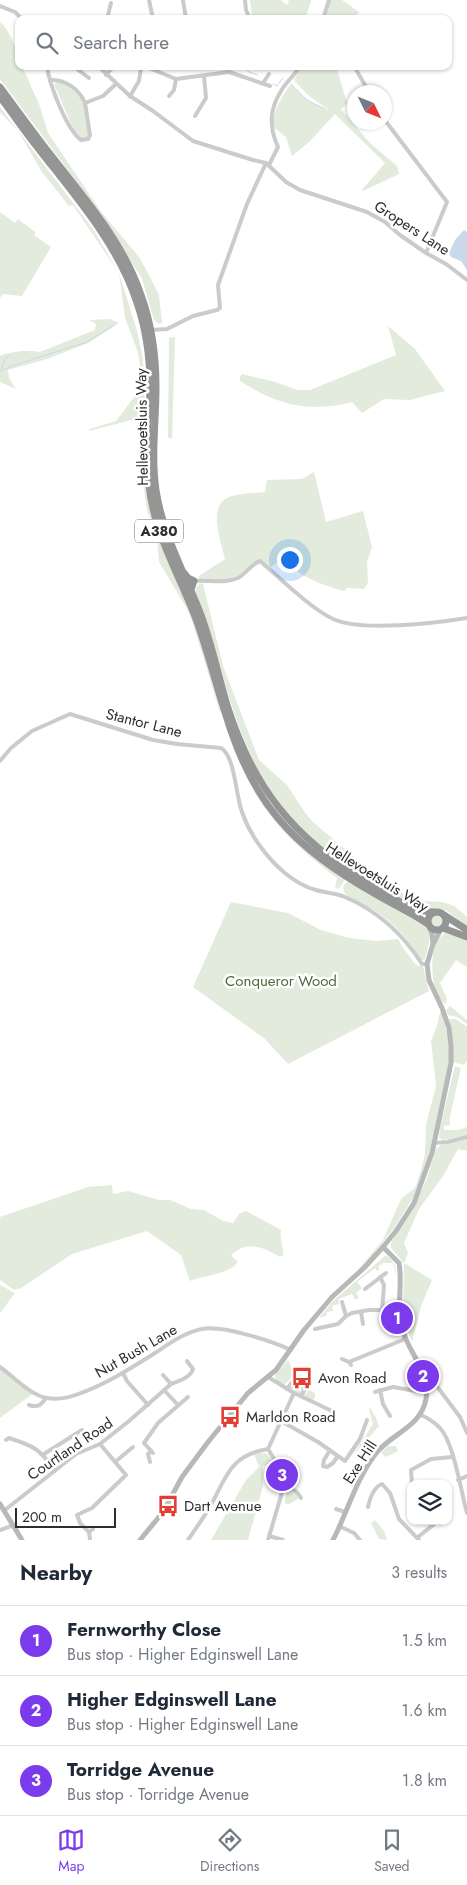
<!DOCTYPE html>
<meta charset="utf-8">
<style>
body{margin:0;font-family:Jost,sans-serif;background:#f6f6f7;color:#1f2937}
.controls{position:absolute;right:15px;bottom:15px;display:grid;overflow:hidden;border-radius:10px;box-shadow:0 1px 4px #0004}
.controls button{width:45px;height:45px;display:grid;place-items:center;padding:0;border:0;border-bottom:1px solid #e0e1e3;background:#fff;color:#1f2937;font:25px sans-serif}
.compass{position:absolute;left:347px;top:85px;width:45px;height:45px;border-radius:50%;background:#fff;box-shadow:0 1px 4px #0004;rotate:133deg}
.scale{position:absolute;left:15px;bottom:12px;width:101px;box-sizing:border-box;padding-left:5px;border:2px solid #2e2e2e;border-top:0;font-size:14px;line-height:18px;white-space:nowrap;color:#2e2e2e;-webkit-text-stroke:4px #fff;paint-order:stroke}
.you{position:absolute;left:289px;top:559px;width:18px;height:18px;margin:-12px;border:4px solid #fff;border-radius:50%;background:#1a73e8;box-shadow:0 0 0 8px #1a73e833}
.badge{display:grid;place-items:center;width:32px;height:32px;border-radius:50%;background:#7c3aed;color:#fff;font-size:16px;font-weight:700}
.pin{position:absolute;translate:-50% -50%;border:2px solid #fff;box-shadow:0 1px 5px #0006}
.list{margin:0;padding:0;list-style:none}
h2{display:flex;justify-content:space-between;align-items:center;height:65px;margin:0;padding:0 20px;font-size:21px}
h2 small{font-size:16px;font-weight:400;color:#747a83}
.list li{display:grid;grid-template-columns:32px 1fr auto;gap:15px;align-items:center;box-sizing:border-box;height:70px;padding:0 20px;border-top:1px solid #e0e1e3}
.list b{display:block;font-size:19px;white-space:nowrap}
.list p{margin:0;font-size:16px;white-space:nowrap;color:#747a83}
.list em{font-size:16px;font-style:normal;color:#747a83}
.icon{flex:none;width:28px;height:28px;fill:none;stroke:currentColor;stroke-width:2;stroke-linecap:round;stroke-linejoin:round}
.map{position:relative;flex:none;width:467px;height:1540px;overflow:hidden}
.search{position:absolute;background:#fff;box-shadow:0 1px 4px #0004;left:15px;right:15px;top:15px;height:55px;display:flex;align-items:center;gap:12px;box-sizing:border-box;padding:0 18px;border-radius:10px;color:#747a83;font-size:19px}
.sheet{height:275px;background:#fff}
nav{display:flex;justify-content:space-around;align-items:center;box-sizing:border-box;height:70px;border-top:1px solid #e0e1e3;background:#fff;font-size:14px;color:#747a83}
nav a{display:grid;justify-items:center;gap:2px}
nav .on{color:#7c3aed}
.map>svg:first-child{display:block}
.green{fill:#e2ebdc}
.water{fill:#c8d9eb}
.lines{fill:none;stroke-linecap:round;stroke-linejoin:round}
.stream{stroke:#c8d9eb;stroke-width:1}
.street{stroke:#cbcbcb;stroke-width:4}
.secondary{stroke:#b8b8b8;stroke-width:5}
.highway{stroke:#959595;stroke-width:7}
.labels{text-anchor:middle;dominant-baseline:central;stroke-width:5;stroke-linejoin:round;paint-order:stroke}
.shield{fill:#fff;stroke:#6d6d6d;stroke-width:1}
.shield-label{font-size:14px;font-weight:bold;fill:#2e2e2e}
.street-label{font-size:15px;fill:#2e2e2e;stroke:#fff}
.park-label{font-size:15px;fill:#4b693c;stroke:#fff}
.poi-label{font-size:15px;fill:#2e2e2e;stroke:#fff;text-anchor:start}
</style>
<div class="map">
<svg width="467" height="1540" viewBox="0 0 467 1540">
<rect width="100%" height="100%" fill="#fff"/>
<g class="green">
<path d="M250,0h31l6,5 2,-5h22v2l-6,17h-43l-5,-5 -5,4z"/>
<path d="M330,0h12l17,12 -5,7h-30z"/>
<path d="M0,22c10,8 19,31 19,44h3l17,38 9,29 54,80 37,44 10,18 10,20 3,28 -3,1 -5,-4 -12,-41 -36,-58 -106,-142z"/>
<path d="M302,66h34l11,37 -6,6 29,34 27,23 2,8 -36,17 -1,-1 23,-27 -50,-49 -26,28 -17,14 -6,-19 -14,-11c2,-16 9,-29 19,-42l16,16 23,11 -22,-16 -14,-15z"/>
<path d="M58,81c25,11 31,29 30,56l-5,2 -9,-8 -20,-47z"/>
<path d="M0,107l93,122 26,44 18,58 6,28 2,47 -2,11 -54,14 1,-2 26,-8 25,-33v-14l-3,-22 -13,-34 -6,-45 -46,-68 -4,1 -27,-34 -24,-41 -18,-19z"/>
<path d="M0,212l15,11 3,-4 17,13v4l16,11 -29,49 -19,-2 -3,4z"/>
<path d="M110,319l9,4 -31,20 -41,16 -39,11 1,8 7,11 -16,-7v-26c11,-5 28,-6 40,-4l55,-22 1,-6 -7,-4z"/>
<path d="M388,326l27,23 30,42 -35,9 -26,-1 -22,14 -10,-11c-43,11 -75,3 -112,-21v-4l2,-3 33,8 23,8h12l86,-35z"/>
<path d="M175,337l-3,102 -4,-2 1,-99z"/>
<path d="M144,419l3,3v40l51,165 23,84 -1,1 -28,-91 -6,-14 -27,-45 -2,-25 -10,-27 -5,-34 -1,-15z"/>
<path d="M314,472l12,50 37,-11 9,36 -5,15 1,21 -4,6 -17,-1 -3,3c-14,-4 -28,-8 -41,-16 -10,-7 -10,-10 -23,-15l-10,8 -10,-8c-7,2 -10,7 -16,12 -12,10 -28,8 -43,8l-2,-2v-2l26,-17c-4,-17 -18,-54 4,-62 11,-4 25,-4 36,-5l2,-12 35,-1z"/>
<path d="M200,583l3,1 20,82 36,94 28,25 19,29 7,8 42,36 1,4 -5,8c-43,-31 -79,-69 -101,-117 -18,-38 -27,-80 -40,-120 -4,-13 -9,-26 -14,-39v-6z"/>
<path d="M223,721l54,97 69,60 -7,11 -4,-2 2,-9c-26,-20 -51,-40 -70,-67 -20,-26 -31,-60 -44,-90z"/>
<path d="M360,864l19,17 14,8 32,12 17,1 12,4 13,11v10l-20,-16 -7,-2 -10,2 -28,-11 -49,-29 3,-5z"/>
<path d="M348,880c15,8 73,36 80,50 4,7 -1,23 -4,30h-3c-11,-20 -29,-39 -49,-51 -9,-5 -19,-9 -27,-15l-2,-7z"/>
<path d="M231,902l57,11 33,17 28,8 27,3 22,-2 5,9 13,17 2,1h5l6,25 -141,73 -23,-25 -72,-52z"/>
<circle cx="436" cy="921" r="7"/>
<path d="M445,933h3l19,6v28l-11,-7 -16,23 7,16 -1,5c-15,-8 -16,-44 -11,-59 1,-5 6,-8 10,-12z"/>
<path d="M450,1006l17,14v4l-10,-7 -9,-2 -2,-5z"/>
<path d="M442,1011l6,26 2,21 -23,106 -14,34 -19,30 -30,38 -7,5 26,-31 18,-41 14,-11 6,-18 4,-16 1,-29 10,-39 -5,-45 6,-15 3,-13z"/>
<path d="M449,1019h7l11,8v34l-3,4 -11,-3 -1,-28z"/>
<path d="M455,1066l6,2 -11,48v9l-6,1v4h14l9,-3v8l-24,5 -4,-2 1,-10z"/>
<path d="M467,1139v12l-9,-2 -15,27 -24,33 -15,34 4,10 -4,10 28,17 -11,26 -9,36 -9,-28 1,-51 -13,-15v-5l24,-39 11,-23 10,-32 5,-4z"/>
<path d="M112,1185l1,9 15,-3 31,9h11l21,9 13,1 19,11 10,2 6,-9 7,-3 35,19c-2,8 3,17 2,25l-3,2c-17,-10 -32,-17 -49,-2l7,7c-12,14 -31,12 -48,19l-9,-26 -34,-24 -75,23 -51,34 -7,2 -14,-10v-63l88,-30z"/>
<path d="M386,1255c7,6 10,9 10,20l-3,-12h-11v2h-3v5l-2,1 -2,-3 -18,14 5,6 -6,5 3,5 -4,2 -3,-6 -13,5v5l-7,2 1,5 -6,1 -1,4 -7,2 14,-17z"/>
<path d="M0,1285l15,8 -15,20z"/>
<path d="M288,1360l6,12 10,5 6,5 1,9 4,2v3l-2,5 -9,-6 1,-2 2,1 2,-10 -7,-7h-10l-8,8 -8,-4 -1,-6z"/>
<path d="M0,1367l35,25 -35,26z"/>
<path d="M295,1380l9,6 -3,10 -14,-7z"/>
<path d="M370,1407l6,11 3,8 -26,29 20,-31 -4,-14z"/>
<path d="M388,1446h8l2,5 -12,6 -5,-4z"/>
<path d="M259,1453h7l8,9 -11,4v20l-15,54h-37l35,-60 13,-13 -5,-13z"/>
<path d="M285,1472l13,11 -4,4 -7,-1z"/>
<path d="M289,1489l5,2 5,6 -1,2 -9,5h-4l1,-13z"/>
<path d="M375,1520l9,11 3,9 -8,-1 -8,-16z"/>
</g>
<path class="water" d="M464,230l3,2v38l-6,-9 -10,-4 -2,-4 6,-13z"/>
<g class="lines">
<g class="stream">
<path d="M243,66l6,6 9,3"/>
<path d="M273,84l4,2 6,-8"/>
<path d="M291,84l16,16 18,9"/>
<path d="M1,370l4,-11 4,-4"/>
<path d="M1,371l11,-5 75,-24 27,-17"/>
</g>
<g class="street">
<path d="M149,0l4,19"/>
<path d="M183,0l3,19"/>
<path d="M245,0l1,10 4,9"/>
<path d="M0,6l15,6 7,7"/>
<path d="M107,19l4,-16"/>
<path d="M323,19l6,-19"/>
<path d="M47,66c2,18 20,64 34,74l7,-1 2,-4 -5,-32 18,-7 13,-12"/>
<path d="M73,66l16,12"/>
<path d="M98,66l33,31"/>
<path d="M354,66l15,26"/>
<path d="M106,75l8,-9"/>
<path d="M50,80c15,-1 29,9 35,23"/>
<path d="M263,83l6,-9"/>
<path d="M130,96l23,15 40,30 60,19 13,3 20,19 14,8 67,22 18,10 15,13 26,18 20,11 21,16"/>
<path d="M130,96l9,-15 2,-13h8l27,11 53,-7 41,14"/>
<path d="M169,96l5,-6 2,-11"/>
<path d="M195,116l11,-18 -2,-22"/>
<path d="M384,119l63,83 -21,51"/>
<path d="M269,165l9,-18c-9,-20 -9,-37 3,-56 5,-9 14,-16 19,-25"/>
<path d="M151,330l16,-1 26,-13 24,-6 3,-2 -2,-23 29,-81 19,-41"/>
<path d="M194,581c15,-1 30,3 44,-3 8,-4 13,-14 22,-17 20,17 50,47 73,58 28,13 103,4 134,-1"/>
<path d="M0,761l11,-13 21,-17 38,-17 83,26 24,4 44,4c14,8 15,49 21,64 4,12 10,23 18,34 13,18 33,38 56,44 10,3 20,3 29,7 33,14 58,37 77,67h5"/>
<path d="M434,1143l13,-1 20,-5"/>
<path d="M380,1277l4,8 -2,26"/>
<path d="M365,1289l21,-16"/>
<path d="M342,1302l4,14"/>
<path d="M361,1312l2,12"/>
<path d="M315,1329l23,-5 8,-8 6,-3 17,-3h30"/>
<path d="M342,1359l7,3"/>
<path d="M351,1365l-2,-3 56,-23"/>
<path d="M0,1367c14,10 30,28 47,31 11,2 24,-1 34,-5 27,-10 50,-25 74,-40 14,-9 30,-21 47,-24 20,-4 70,12 89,21"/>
<path d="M123,1373l4,8 21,24"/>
<path d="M163,1375l8,9"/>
<path d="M268,1377l26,16 38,18"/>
<path d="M426,1380l6,1 4,4 24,32 7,16"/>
<path d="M287,1389l6,-8 5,-1 5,3 2,6 -4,7"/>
<path d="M164,1390l14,15"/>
<path d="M380,1390l3,14 7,12"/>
<path d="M375,1392l18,-5 34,6"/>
<path d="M29,1405c9,3 12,0 17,-7"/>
<path d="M421,1415c7,3 13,7 19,13 14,15 21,64 27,85"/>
<path d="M281,1421l37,21 27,19 15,-22 7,-19"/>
<path d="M6,1440l3,-2c25,8 31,11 46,33"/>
<path d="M330,1450l-6,10 -1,6 4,1 6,-4 5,-7"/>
<path d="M153,1453l-9,-10 14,-20 30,-26"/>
<path d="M44,1454l38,-24"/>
<path d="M115,1462l18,-15"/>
<path d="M150,1462l-2,-8 3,-3"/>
<path d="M458,1480l9,-4"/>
<path d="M412,1484l-1,-14 20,-11 21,-2"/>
<path d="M448,1488h1"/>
<path d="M283,1489c9,-2 14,1 18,9"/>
<path d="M368,1507c2,-9 6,-20 14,-23l8,9 9,26 20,21"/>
<path d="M336,1509l9,3"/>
<path d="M5,1510l71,-56 24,-10 29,-23 42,-37c8,-3 20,-7 22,-15l-6,-8"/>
<path d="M448,1516l2,-1"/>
<path d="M339,1526l15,7 6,7"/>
<path d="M0,1530l14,-5"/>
<path d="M89,1532l-9,-9 -3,-8 15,-7 34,-33 -26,-31"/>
<path d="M269,1536l14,4"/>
<path d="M418,1537l20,-16"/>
<path d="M90,1539l-1,-7 4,-3"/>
<path d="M188,1540c8,-12 17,-24 24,-37 15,-28 19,-48 56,-54"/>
<path d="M268,1540l15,-51 -4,-22 -11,-18 26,-56"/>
</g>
<g class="secondary">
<path d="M429,926l3,8 1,9"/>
<path d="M0,1504l22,36"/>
<path d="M140,1540l23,-28 19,-35 26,-35 40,-49 28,-23 28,-40 28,-33 33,-30 18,-20 13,-16 18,-28 18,-50 19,-90v-17l-2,-18 -7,-20 -13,-28 -2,-16 6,-20 8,-15"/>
<path d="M333,1540c15,-29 24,-64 45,-89 17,-19 43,-25 48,-52 5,-27 -18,-46 -24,-71 -6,-22 1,-43 -3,-65l-16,-16"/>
</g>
<g class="highway">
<path d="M0,87c17,23 33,45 50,67 34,44 73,87 91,141 11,30 15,60 15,92 0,35 -5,68 0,103 7,46 29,83 45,125 11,30 17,60 26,90 26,83 67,133 140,178 20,11 44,29 67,29"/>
<path d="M0,97c13,17 25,35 38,51 37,48 79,95 98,152 10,28 14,58 14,87 -1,33 -5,65 -1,98 5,49 30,89 47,134 25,68 33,140 81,198 27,33 63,57 100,78 17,10 35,18 51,29"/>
<path d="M184,573l4,5 6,3 -4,11"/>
<circle cx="437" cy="921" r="9"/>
<path d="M444,915l23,15"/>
<path d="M443,928l24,9"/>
</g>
</g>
<defs>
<g id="bus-bare" transform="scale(1.725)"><path d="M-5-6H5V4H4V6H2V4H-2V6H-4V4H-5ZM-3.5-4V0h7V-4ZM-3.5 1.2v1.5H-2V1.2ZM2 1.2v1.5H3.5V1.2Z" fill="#e33e32" stroke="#fff" stroke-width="2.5" paint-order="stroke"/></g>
</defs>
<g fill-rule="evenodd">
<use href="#bus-bare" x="302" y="1378"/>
<use href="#bus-bare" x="230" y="1417"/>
<use href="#bus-bare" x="168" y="1506"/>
</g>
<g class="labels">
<rect class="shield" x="135" y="519.5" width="48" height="23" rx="4"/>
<g class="shield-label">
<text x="159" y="531">A380</text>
</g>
<g class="street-label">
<text transform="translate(412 228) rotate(33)">Gropers Lane</text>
<text transform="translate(142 427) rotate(-91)">Hellevoetsluis Way</text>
<text transform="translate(144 723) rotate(14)">Stantor Lane</text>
<text transform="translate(377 877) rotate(32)">Hellevoetsluis Way</text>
<text transform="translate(136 1351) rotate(-30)">Nut Bush Lane</text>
<text transform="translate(70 1449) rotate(-34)">Courtland Road</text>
<text transform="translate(360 1462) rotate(-57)">Exe Hill</text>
</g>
<g class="park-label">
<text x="281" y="981">Conqueror Wood</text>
</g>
<g class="poi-label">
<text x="318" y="1378">Avon Road</text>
<text x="246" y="1417">Marldon Road</text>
<text x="184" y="1506">Dart Avenue</text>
</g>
</g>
</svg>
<div class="controls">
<button><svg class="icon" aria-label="layers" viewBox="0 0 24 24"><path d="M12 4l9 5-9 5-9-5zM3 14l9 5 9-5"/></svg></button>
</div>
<svg class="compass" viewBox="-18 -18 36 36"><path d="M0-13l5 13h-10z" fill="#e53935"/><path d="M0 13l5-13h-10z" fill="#747a83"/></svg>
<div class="scale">200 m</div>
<div class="you"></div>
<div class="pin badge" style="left:397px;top:1318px">1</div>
<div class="pin badge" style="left:423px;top:1376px">2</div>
<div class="pin badge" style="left:282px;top:1475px">3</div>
<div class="search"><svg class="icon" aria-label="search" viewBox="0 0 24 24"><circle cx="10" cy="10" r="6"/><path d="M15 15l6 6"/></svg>Search here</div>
</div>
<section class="sheet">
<h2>Nearby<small>3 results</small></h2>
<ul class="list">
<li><span class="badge">1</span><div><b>Fernworthy Close</b><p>Bus stop · Higher Edginswell Lane</p></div><em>1.5 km</em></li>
<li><span class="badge">2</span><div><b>Higher Edginswell Lane</b><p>Bus stop · Higher Edginswell Lane</p></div><em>1.6 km</em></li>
<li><span class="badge">3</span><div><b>Torridge Avenue</b><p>Bus stop · Torridge Avenue</p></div><em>1.8 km</em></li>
</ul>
</section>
<nav>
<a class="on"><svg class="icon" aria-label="map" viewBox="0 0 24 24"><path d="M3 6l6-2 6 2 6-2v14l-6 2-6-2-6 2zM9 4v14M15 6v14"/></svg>Map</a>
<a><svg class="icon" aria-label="directions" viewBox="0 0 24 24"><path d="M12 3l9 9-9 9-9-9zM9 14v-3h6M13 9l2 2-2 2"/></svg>Directions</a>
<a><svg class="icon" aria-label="saved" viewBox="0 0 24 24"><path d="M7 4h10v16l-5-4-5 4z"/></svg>Saved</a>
</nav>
